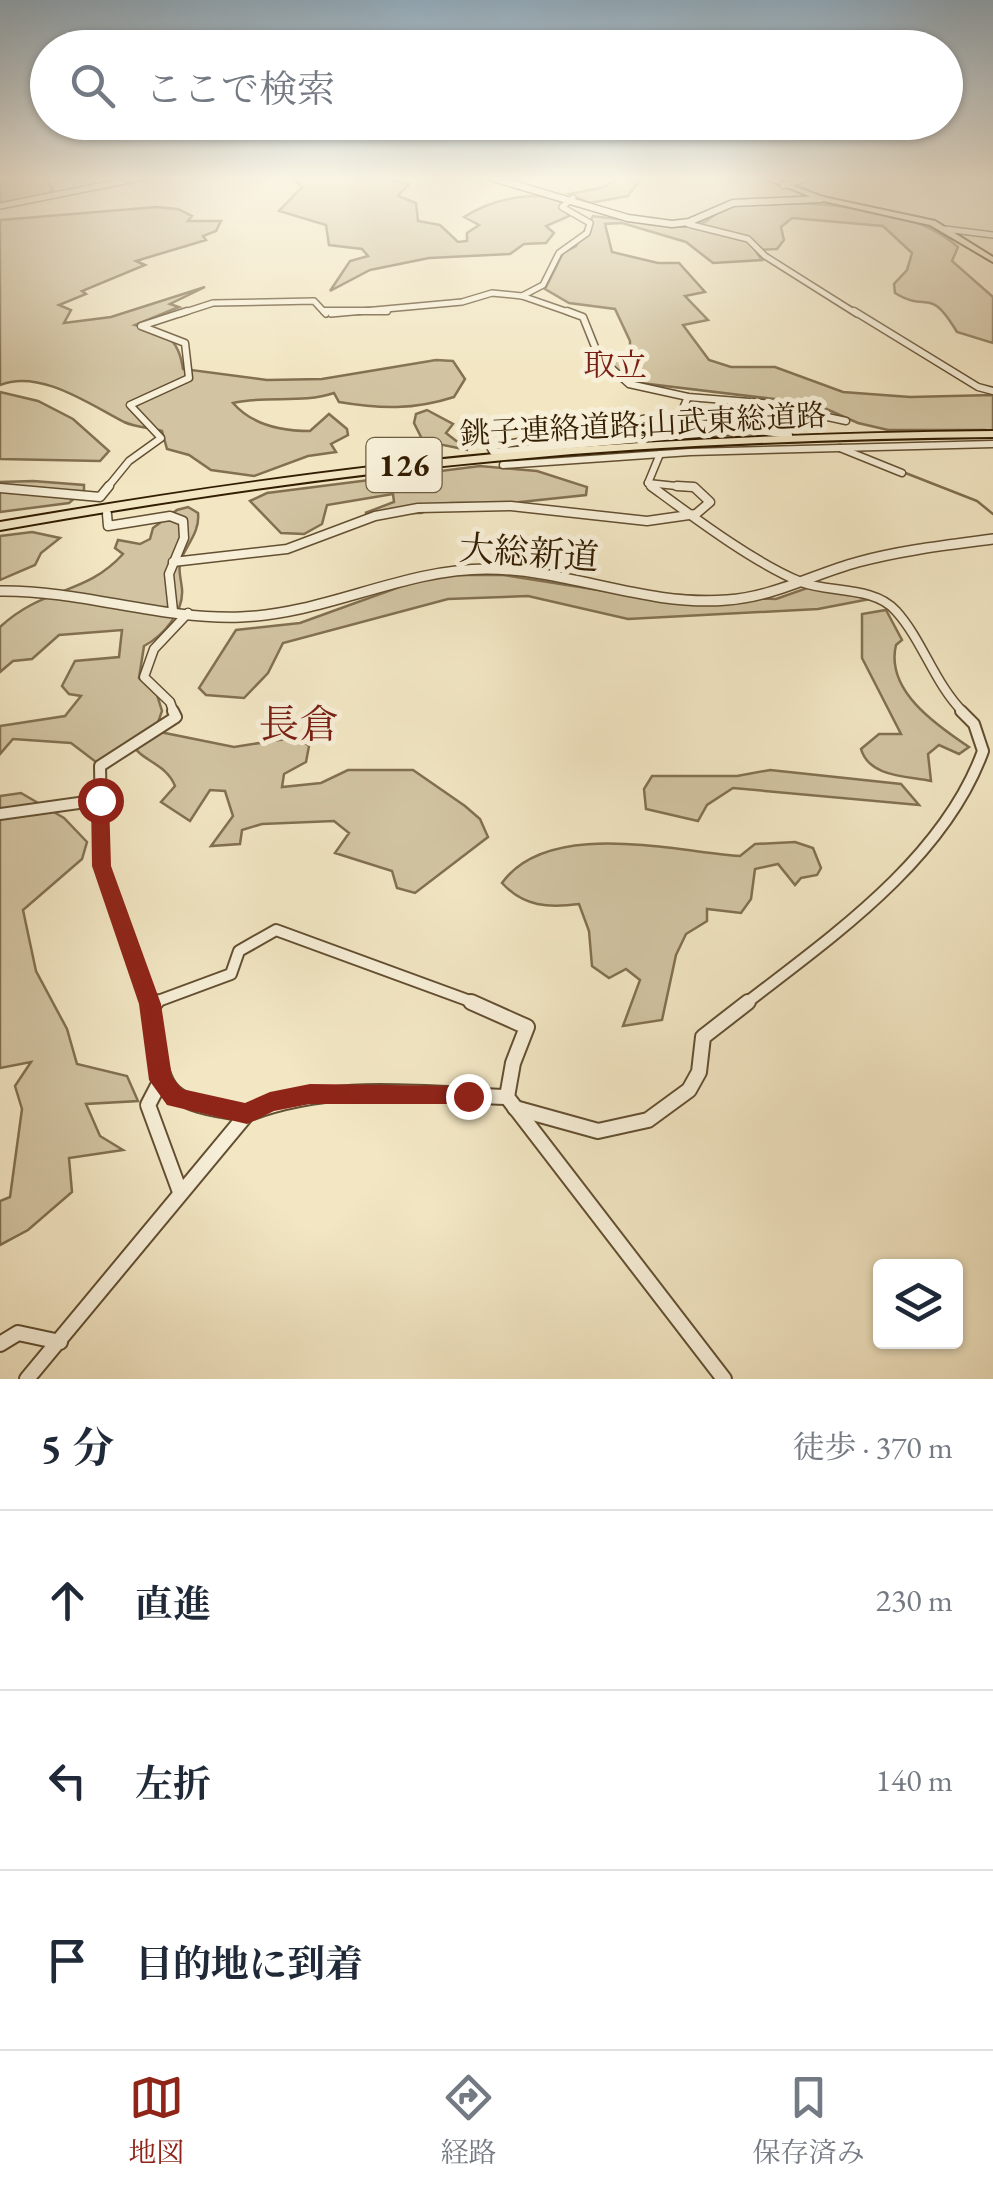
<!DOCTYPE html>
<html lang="ja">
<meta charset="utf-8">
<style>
body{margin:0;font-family:"EB Garamond","Noto Serif JP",serif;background:#f6f6f7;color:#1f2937}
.controls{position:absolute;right:30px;bottom:30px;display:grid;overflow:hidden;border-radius:10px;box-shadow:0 2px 8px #0004}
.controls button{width:90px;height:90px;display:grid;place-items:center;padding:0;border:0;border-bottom:2px solid #e0e1e3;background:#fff;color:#1f2937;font:50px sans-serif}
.stop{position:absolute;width:30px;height:30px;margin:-22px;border:8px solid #8f2418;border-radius:50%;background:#fff}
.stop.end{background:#8f2418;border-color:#fff;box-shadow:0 2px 10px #0008}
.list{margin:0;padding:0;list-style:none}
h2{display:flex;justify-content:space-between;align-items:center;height:130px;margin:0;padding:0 40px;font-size:42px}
h2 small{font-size:32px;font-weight:400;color:#747a83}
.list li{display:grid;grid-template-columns:65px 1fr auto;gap:30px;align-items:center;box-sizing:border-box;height:180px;padding:0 40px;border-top:2px solid #e0e1e3}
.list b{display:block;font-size:38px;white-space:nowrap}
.list em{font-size:32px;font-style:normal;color:#747a83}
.icon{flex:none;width:55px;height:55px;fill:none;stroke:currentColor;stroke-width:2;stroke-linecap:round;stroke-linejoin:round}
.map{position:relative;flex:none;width:993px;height:1379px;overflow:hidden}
.search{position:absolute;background:#fff;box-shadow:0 2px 8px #0004;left:30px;right:30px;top:30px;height:110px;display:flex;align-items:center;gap:25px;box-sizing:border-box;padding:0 35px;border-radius:55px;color:#747a83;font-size:38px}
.sheet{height:670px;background:#fff}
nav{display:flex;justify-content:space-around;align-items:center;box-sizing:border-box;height:140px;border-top:2px solid #e0e1e3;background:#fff;font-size:28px;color:#747a83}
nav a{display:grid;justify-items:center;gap:5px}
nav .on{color:#8f2418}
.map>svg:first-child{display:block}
.green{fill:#d2c4a2;stroke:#827051;stroke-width:2.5}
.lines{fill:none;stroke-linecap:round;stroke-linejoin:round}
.stream{stroke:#7f6d4d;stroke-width:2.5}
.minor-far4-casing{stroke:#634f31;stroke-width:8}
.minor-far3-casing{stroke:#634f31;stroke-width:9}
.minor-far2-casing{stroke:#634f31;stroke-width:11}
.minor-far1-casing{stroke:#634f31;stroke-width:14}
.minor-casing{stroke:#634f31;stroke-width:18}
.tertiary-casing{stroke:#634f31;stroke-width:12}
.secondary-casing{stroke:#331d00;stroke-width:9}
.primary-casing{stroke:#331d00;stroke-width:4}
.motorway-casing{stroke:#331d00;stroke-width:4}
.minor-far4{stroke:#f7efd8;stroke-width:5}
.minor-far3{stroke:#f7efd8;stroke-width:6}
.minor-far2{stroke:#f7efd8;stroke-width:8}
.minor-far1{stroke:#f7efd8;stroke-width:10}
.minor{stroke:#f7efd8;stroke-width:14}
.tertiary{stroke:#f7efd8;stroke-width:9}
.secondary{stroke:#f7efd8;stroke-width:6}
.primary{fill:#f2e6c3;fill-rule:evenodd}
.motorway{fill:#f2e6c3;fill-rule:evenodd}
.route{fill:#8f2418}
.labels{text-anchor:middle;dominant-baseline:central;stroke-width:10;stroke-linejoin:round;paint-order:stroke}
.far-street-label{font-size:30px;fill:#331d00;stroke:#f7efd8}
.far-quarter-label{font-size:32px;fill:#7a1f14;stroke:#f7efd8}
.shield{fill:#f7efd8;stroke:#6e5c41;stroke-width:2.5}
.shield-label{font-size:32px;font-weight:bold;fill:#331d00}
.street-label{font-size:35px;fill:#331d00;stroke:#f7efd8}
.quarter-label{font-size:40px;fill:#7a1f14;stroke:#f7efd8}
</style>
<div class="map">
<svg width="993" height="1379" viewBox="0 0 993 1379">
<rect width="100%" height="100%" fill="#f2e6c3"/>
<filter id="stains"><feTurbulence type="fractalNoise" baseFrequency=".002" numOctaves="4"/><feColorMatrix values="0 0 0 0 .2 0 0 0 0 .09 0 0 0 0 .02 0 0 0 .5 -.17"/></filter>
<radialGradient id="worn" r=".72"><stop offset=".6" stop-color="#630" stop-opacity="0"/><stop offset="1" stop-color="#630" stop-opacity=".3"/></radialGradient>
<g class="green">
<path d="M0,178h46l7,12 -8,6 -45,7z"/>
<path d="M292,178h96l21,6 -11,12 18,7 2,18 22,4 18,17 9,-1v-8l12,-8 -15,-8c31,-20 74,-27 109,-15l-7,5 3,9 -23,10 8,7 -8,10 -22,1 -14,10 -81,4 -59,12 -40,21 20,-30 18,-5 -6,-7 -33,-4 -3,-20 -47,-14 23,-24z"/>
<path d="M618,178h23l-13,18 -38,7 -21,-9 35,-7z"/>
<path d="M799,203c52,3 118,8 159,44l-6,14 41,36v46l-36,-11c-29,-48 -28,-18 -62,-39l-1,-9 13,-14 5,-17 -29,-27 -91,-8 -11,9 3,13 -7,9 -22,1 7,10 -49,3 -27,-21 -64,-19 -17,1 7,28 46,11h21l26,29 -20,4 23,24 -25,5 26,35 22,7h44l68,25 67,5 83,-2v39l-8,-4h-97l-30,-7 -43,-19 -183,-22 -16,-9 -12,-15 26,-6v-11l-15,-32 -46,-6 -24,-14 18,-36 13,-7 17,-30 92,11 20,-5 22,-16z"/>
<path d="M156,207l22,2 14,7 -4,5h33l-5,10 -13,5 3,4 -70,21 9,4 -63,26 4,3 -27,11 12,5 -7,13 47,-6 94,-30 -35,17 9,3 -44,18c29,8 43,10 48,44l84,11 55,-1 114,-19 17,1 12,18 -11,18c-40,13 -74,12 -115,5l-5,-9c-32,11 -67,2 -101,10 19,22 49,28 77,28l19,-17 18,15 1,6 -17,9 5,8 -28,4 -54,20 -43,-6 -22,-15 -22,-6 -5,-18c-12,-3 -27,-4 -38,-9 -35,-18 -84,-53 -124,-37v-165z"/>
<path d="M0,392l38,9 35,18 36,32 -9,10 -100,-2z"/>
<path d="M427,410l26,14 -7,9 22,17 -45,-9 -9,-18 2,-9z"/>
<path d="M480,466l57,5 50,16 -1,8 -75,8h-61l-29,10h-56l29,-11 -1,-8 -66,11 -5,19 -18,10 -23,-1 -31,-32 17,-8z"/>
<path d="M33,481l51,4v5l-15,13 -69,9v-30z"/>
<path d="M188,507l10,6c2,17 -9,29 -16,44 -5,9 -1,22 0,32 2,23 -19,47 -38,57l-5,32 18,17 5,16 -7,20 79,16 64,-10 11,9 -3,16 -22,12 -2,13 39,-4 27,-13h65l52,36 15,13 8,18 -73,56 -18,-5 -5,-17 -57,-18 14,-20 -15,-12 -72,3 -20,6 -2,14 -29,2 22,-30 -8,-25 -15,-1 -20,31 -29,-19 14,-16c-9,-23 -33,-24 -45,-44l-34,20 -25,-19 -58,-4 -13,15v-28l65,-10 16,-20 -12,-2 -7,-8 13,-25 44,-4 3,-27 -63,5 -27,24 -19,2 -13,11v-45c44,-41 85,-31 123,-73l-8,-6 3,-8 22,4 10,-5 3,-11 24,-18z"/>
<path d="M32,532l28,6 -19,15 -6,12 -35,15v-44z"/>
<path d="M446,575h57l108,17 165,7 34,-12 60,12 -52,10 -190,10 -100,-23 -80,3 -165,44 -15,30 -24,25 -38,-3 -7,-7 37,-58 64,-7 105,-38z"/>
<path d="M886,610l16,30 -6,5c-11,45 40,80 73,102l-10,7 -20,-9 -11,9 3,27c-25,-5 -62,-4 -70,-32l18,-15h22l-39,-76v-44z"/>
<path d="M770,770l131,14 18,21 -186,-17 -26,17 -9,16 -52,-12 -2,-20 8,-13h85z"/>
<path d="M21,793l43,25 23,24 -5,17 -59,51 13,61 31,58 10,35 50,12 11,25 -52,3 14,32 23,14 -54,8 3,34 -44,38 -28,15v-44l10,-4 12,-88 -7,-23 16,-24 -31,6v-272z"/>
<path d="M795,842l18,6 8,20 -4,7 -16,3 -6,7 -17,-21 -23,5 -4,30 -10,14 -34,-4v12l-21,13 -10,21 -14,65 -39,6 17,-46 -14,-11 -17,9 -17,-12 -3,-35 -10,-27c-30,4 -55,3 -77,-21 46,-64 170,-32 238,-27l15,-12z"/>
</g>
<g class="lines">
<path class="stream" d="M903,472l74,29 16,13"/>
<g class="minor-far4-casing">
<g id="minor-far4">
<path d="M783,186l26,-8"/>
<path d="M0,206l140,-28"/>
<path d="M688,224l60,15 17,17 92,58"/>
<path d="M945,229l48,6"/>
<path d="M522,296l21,-11 16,-32 28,-20 3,-10 -28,-16 11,-9"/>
<path d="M179,314l34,-11 101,-2 12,13"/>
<path d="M331,314l131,-12 30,-9 30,3 52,18"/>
</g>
</g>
<g class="minor-far3-casing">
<g id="minor-far3">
<path d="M324,311h63"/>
<path d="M567,311l16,6 16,40 30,27 59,13 74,6 84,18"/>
<path d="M854,311l124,76 15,4"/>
<path d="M670,437l18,-40"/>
<path d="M490,447l164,-30 135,18"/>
<path d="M490,447l3,5 240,-21"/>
<path d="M840,448l62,25"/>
<path d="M503,465l187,-13 303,-8"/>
<path d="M648,483l12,-29"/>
<path d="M648,483l47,5"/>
<path d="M648,483l7,5"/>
<path d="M107,488l22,-27 32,-23 -31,-33 59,-27 -4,-35 -44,-17 46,-15"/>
</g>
</g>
<g class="minor-far2-casing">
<g id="minor-far2">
<path d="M651,486c41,30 103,77 150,96 28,11 73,4 95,29 27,30 38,72 68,102"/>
<path d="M0,488l100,9 9,-11"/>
<path d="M107,514l1,12 62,-10 13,5 1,17 -15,36 4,37"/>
<path d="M173,562l114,-13 88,-33 43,-8 93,-2 136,15 49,-7 14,-12 -16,-15 -17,-1"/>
<path d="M174,713l-4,-11 -26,-25 10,-28 34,-36"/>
</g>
</g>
<g class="minor-far1-casing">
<g id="minor-far1">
<path d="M0,814l100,-14"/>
<path d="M150,1004l-48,-138 -2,-100 76,-49 -3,-6"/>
<path d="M150,1004l81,-30 8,-23 37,-21 202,74"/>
<path d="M745,1004c88,-68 199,-145 238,-253l-9,-27 -13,-13"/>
</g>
</g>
<g class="minor-casing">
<g id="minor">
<path d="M149,1002c18,84 -1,99 98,112"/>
<path d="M471,1002l56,25 -14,36 -6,34 217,282"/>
<path d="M150,1004l6,-2"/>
<path d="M161,1080l-13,25 32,87"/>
<path d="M515,1108l83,23 50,-11 41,-30 10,-18 4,-35 45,-35"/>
<path d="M0,1344l18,-11 42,9"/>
<path d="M27,1379l220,-265c84,-33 172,-20 260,-17"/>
</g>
</g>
<g class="tertiary-casing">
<path id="tertiary" d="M0,591c82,-1 160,29 241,26 85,-3 161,-48 246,-48 81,0 159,38 240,31 46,-3 87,-26 131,-38 44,-12 90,-17 135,-23"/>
</g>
<g class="secondary-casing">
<path id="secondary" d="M493,178l135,40 44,6 17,-2 44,-19 88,-4"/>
</g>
<g class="primary-casing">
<path id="primary" d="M764,178h9l50,19 112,24 58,36v5l-63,-37 -111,-25z"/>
</g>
<g class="motorway-casing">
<path id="motorway" d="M993,431v6c-167,2 -333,8 -499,24 -165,15 -330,40 -494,69v-8c164,-28 329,-53 494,-68 166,-15 332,-21 499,-23z"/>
</g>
<use href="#minor-far4" class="minor-far4"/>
<use href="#minor-far3" class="minor-far3"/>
<use href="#minor-far2" class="minor-far2"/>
<use href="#minor-far1" class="minor-far1"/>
<use href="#minor" class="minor"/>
<use href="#tertiary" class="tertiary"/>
<use href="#secondary" class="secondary"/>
<use href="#primary" class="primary"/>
<use href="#motorway" class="motorway"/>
</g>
<linearGradient id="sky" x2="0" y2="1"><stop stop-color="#92adbf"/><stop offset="0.48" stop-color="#f9f4e4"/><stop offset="1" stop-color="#f9f4e4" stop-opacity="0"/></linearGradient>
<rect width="993" height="371" fill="url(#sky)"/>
<path class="route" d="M100,793l9,7 2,66 50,138 11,73 10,12 63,14 25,-11 40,-8 158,2 11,10 -3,8h-166l-36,7 -27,13 -80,-19 -18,-25 -10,-76 -47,-138 -1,-66z"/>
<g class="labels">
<g class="far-street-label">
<text transform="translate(643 424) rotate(-3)">銚子連絡道路;山武東総道路</text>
</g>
<g class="far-quarter-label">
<text x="615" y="365">取立</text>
</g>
<rect class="shield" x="366.5" y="438" width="75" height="54" rx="8"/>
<g class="shield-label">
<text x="404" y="465">126</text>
</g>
<g class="street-label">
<text transform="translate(529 552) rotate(4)">大総新道</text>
</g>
<g class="quarter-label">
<text x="299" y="724">長倉</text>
</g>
</g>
<rect width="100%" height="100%" filter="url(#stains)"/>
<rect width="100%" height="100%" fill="url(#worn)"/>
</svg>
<div class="controls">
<button><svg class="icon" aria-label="layers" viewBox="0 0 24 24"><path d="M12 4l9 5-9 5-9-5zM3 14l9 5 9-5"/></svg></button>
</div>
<div class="stop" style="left:100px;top:800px"></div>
<div class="stop end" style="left:468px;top:1096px"></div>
<div class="search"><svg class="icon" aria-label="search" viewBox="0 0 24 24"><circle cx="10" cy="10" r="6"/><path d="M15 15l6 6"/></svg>ここで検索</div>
</div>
<section class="sheet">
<h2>5 分<small>徒歩 · 370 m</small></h2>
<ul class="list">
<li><svg class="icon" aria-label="ahead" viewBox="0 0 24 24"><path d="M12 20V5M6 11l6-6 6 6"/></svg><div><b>直進</b></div><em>230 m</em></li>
<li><svg class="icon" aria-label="left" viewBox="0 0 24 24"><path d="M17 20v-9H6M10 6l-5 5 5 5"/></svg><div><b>左折</b></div><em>140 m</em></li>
<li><svg class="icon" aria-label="arrive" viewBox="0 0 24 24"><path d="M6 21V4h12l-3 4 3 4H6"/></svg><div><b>目的地に到着</b></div></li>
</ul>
</section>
<nav>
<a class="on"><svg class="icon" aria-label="map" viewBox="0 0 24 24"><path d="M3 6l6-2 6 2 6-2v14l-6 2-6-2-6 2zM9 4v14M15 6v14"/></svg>地図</a>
<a><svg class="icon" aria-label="directions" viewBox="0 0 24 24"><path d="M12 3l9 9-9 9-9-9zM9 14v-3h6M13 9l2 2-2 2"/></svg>経路</a>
<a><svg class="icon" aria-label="saved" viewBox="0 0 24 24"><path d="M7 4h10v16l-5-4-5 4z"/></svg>保存済み</a>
</nav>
